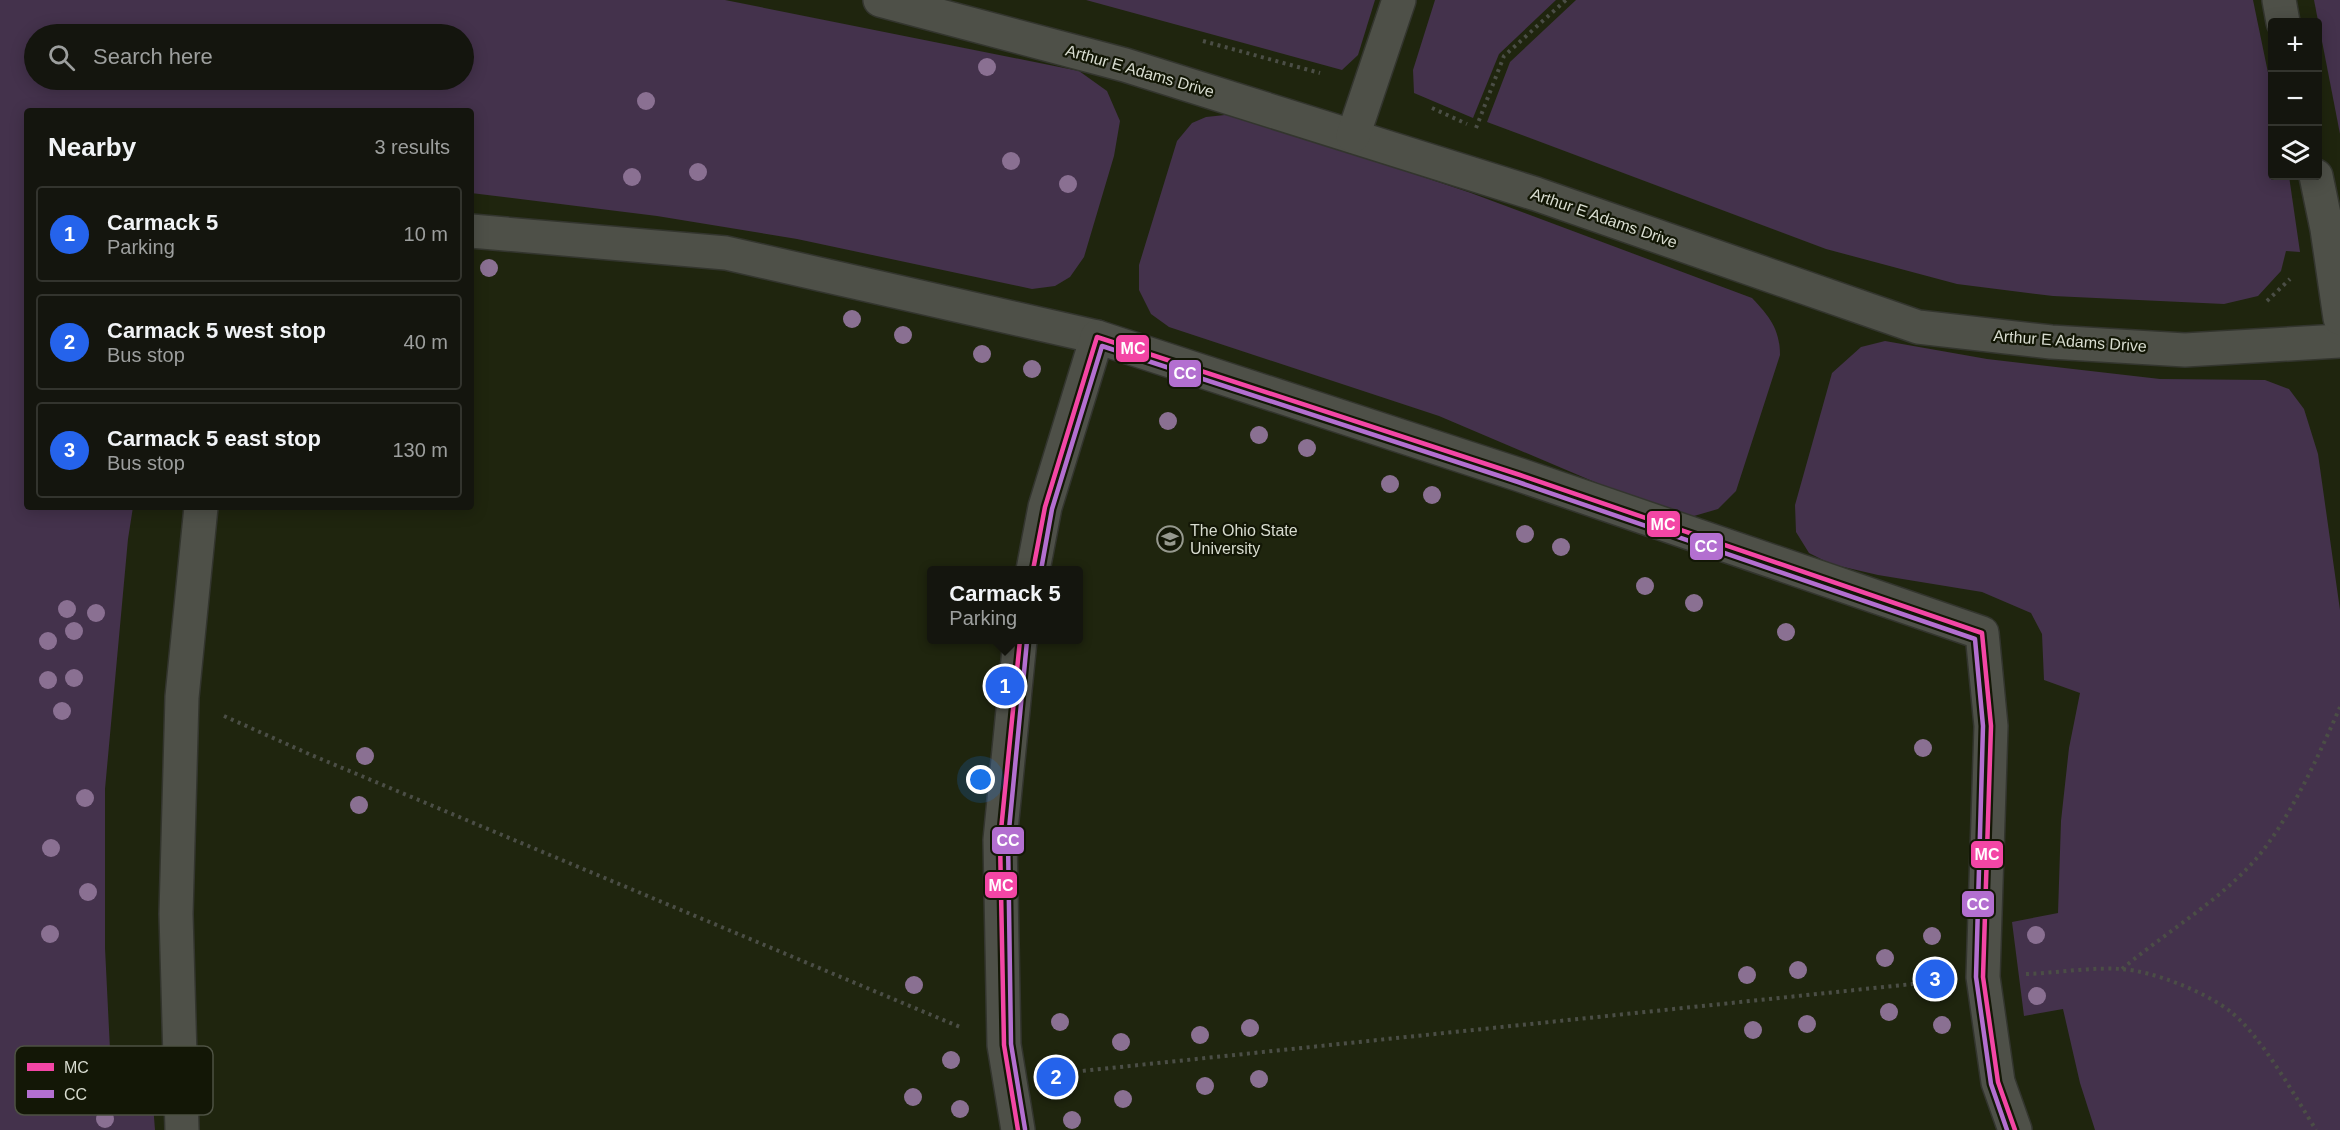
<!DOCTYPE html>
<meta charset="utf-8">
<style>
body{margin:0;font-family:Arial,sans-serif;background:#1d1e17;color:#f1f3f6}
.controls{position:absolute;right:18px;top:18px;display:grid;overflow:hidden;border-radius:6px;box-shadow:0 3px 15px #0003}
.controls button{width:54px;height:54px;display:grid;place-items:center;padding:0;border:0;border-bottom:2px solid #33342e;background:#14150e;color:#f1f3f6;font:30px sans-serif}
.you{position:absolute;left:981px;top:780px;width:21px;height:21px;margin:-15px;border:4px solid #fff;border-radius:50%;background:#1a73e8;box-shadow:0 0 0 9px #1a73e833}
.badge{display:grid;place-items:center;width:39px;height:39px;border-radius:50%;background:#2563eb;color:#fff;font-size:20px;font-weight:700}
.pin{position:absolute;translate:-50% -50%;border:3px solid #fff;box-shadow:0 2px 6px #0006}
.popup{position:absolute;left:927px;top:566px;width:156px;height:78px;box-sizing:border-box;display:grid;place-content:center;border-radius:6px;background:#14150e;filter:drop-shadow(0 2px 4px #0005);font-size:20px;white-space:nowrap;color:#9d9f9e}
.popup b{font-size:22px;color:#f1f3f6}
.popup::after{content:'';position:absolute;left:50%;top:100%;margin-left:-12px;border:12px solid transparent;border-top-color:#14150e}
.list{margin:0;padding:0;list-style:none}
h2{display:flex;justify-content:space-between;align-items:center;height:78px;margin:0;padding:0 24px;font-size:26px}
h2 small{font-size:20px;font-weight:400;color:#9d9f9e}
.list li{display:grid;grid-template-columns:39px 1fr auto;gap:18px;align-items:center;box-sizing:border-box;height:96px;margin:0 12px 12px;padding:0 12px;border:2px solid #33342e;border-radius:6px}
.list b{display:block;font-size:22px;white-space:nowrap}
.list p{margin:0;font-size:20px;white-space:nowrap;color:#9d9f9e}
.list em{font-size:20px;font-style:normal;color:#9d9f9e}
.icon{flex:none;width:33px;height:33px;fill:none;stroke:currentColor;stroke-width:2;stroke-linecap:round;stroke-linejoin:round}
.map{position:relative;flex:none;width:2340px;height:1130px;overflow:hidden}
.search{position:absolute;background:#14150e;box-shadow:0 3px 15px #0003;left:24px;top:24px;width:450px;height:66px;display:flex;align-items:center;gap:15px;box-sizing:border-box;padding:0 21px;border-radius:33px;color:#9d9f9e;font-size:22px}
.panel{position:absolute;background:#14150e;box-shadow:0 3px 15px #0003;left:24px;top:108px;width:450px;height:402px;border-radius:6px}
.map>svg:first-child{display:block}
.built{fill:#1f250e;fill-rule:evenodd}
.green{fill:#44324c;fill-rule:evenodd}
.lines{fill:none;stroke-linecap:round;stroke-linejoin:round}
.minor-casing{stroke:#33352e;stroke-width:36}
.path{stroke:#4b4e46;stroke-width:4;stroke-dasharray:3 4.5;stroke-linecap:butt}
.minor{stroke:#4e5048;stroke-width:33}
.bus-1-casing{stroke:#131706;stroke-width:9}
.bus-2-casing{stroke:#131706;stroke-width:9}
.bus-1{stroke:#f346a5;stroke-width:4.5}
.bus-2{stroke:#b36fd0;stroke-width:4.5}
.tree{fill:#8a7092}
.labels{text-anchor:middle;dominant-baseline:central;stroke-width:4.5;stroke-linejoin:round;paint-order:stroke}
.street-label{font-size:16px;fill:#d8dcd0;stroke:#131706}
.poi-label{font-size:16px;fill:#d8dcd0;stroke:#131706;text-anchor:start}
.key{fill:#131706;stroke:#4e5243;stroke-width:1.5}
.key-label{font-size:16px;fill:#d8dcd0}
.line-badge{stroke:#131706;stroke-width:2}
.badge-label{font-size:16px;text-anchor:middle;font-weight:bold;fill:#fff}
</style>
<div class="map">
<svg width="2340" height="1130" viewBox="0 0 2340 1130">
<rect width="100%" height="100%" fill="#1a1c12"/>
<path class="built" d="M0,0h2340v1130h-2340zM2272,22h46v154h-46zM34,34h430v46h-430zM27,111h444v396h-444zM932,570h146v70h-146z"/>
<g class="green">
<path d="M0,0h725l354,71 28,20 13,30 -6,35 -30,101 -14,20 -15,9 -23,3 -235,-50 -140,-23 -186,-23v-82h-444v396h106l-5,32 -23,250v159l6,122 39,-5 5,65h-155zM34,34h430v46h-430z"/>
<path d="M1086,0h289l-17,55 -16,15z"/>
<path d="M1435,0h121l-57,54 -26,64 -59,-25 -1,-23z"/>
<path d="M1576,0h677l19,92v84h17l11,76 -14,-1 -5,20 -23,25 -34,8 -171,-8 -96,-12 -131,-35 -339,-127 23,-60z"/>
<path d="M2314,0h26v134z"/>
<path d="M1225,115l19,2 227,76 281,105c17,18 28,31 28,57l-44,136 -18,18 -24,7 -24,-2 -231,-98 -270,-89 -18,-13 -12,-24v-25l38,-124 15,-18 14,-6z"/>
<path d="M1885,341l102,18 173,20 105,1 24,9 15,20 14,45 22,156v520h-245l-15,-47 -17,-74 -39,7 -12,-94 46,-9 3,-92 8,-73 11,-55 -36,-13 -2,-46 -11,-21 -49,-21 -104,-17 -47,-11 -22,-11 -13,-21 -1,-27 37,-132 29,-26z"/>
</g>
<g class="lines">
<g class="minor-casing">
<g id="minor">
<path d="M880,0l245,65 411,129 382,133 133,15 134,8 155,-9"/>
<path d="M2279,0l4,22"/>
<path d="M1353,136l46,-136"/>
<path d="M2316,176l11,53 13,89"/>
<path d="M471,231l255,22 371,84"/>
<path d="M1033,570l12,-63 52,-170 423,138 462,158 9,93 -8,251 15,105 17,48"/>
<path d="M182,1130l-6,-216 6,-217 19,-190"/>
<path d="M1018,1130l-14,-85 -4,-205 20,-200"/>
</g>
</g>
<g class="path">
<path d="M1203,41l117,32"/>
<path d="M1432,108l35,16"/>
<path d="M1476,128l28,-72 62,-56"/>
<path d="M2267,301l23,-22"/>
<path d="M224,716l85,38 651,273"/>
<path d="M2122,969c44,-37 96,-67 134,-110 34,-40 63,-104 84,-152"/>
<path d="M2026,974c31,-1 64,-7 95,-5 32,2 85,23 110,43 30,24 64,84 85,118"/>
<path d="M1053,1074l888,-93"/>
</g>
<use href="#minor" class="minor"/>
<g class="bus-1-casing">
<g id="bus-1">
<path d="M1033,570l12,-63 52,-170 423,138 462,158 9,93 -8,251 15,105 17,48"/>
<path d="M1018,1130l-14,-85 -4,-205 20,-200"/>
</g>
</g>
<g class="bus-2-casing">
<g id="bus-2">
<path d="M1041,570l11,-61 50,-163 416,136 457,157 8,87 -7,251 15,107 16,46"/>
<path d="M1025,1129l-14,-85 -3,-204 19,-199"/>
</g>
</g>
<use href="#bus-1" class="bus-1"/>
<use href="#bus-2" class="bus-2"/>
</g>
<g class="tree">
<circle cx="987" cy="67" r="9"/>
<circle cx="646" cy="101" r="9"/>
<circle cx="1011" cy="161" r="9"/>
<circle cx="698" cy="172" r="9"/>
<circle cx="632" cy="177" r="9"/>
<circle cx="1068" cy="184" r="9"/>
<circle cx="489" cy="268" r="9"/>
<circle cx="852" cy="319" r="9"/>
<circle cx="903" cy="335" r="9"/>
<circle cx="982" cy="354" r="9"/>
<circle cx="1032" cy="369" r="9"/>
<circle cx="1168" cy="421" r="9"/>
<circle cx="1259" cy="435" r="9"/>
<circle cx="1307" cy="448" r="9"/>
<circle cx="1390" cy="484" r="9"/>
<circle cx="1432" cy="495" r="9"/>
<circle cx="1525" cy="534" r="9"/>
<circle cx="1561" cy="547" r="9"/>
<circle cx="1645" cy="586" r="9"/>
<circle cx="1694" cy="603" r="9"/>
<circle cx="67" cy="609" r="9"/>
<circle cx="96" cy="613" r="9"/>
<circle cx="74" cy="631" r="9"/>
<circle cx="1786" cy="632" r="9"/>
<circle cx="48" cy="641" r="9"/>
<circle cx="74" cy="678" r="9"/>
<circle cx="48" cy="680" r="9"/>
<circle cx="62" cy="711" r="9"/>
<circle cx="1923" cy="748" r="9"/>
<circle cx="365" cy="756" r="9"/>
<circle cx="85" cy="798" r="9"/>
<circle cx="359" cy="805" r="9"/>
<circle cx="51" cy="848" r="9"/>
<circle cx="88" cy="892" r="9"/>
<circle cx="50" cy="934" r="9"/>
<circle cx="2036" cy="935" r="9"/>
<circle cx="1932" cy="936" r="9"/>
<circle cx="1885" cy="958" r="9"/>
<circle cx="1798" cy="970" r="9"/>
<circle cx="1747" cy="975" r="9"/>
<circle cx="914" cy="985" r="9"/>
<circle cx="2037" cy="996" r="9"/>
<circle cx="1889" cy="1012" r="9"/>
<circle cx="1060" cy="1022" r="9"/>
<circle cx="1807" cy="1024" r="9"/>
<circle cx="1942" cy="1025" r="9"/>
<circle cx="1250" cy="1028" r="9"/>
<circle cx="1753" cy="1030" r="9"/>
<circle cx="1200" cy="1035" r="9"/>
<circle cx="1121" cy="1042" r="9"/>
<circle cx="951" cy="1060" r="9"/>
<circle cx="1259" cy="1079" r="9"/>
<circle cx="1205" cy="1086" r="9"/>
<circle cx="913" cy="1097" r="9"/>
<circle cx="1123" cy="1099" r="9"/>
<circle cx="960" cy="1109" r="9"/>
<circle cx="105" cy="1119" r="9"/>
<circle cx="1072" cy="1120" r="9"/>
</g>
<defs>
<g id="university-ring" transform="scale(1.35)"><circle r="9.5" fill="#131706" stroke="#96998e" stroke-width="1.5"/><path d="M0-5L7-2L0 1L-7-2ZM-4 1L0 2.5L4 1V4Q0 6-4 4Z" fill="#96998e"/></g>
</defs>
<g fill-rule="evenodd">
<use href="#university-ring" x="1170" y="539"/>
</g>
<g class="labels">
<g class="street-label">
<text transform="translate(1140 71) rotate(16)">Arthur E Adams Drive</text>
<text transform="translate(1604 218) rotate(19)">Arthur E Adams Drive</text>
<text transform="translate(2070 341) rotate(4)">Arthur E Adams Drive</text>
</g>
<g class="poi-label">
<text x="1190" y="530">The Ohio State<tspan x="1190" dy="18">University</tspan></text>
</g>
</g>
<rect x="15" y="1046" width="198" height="69" rx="9" class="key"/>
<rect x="27" y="1063" width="27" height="8" fill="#f346a5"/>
<rect x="27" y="1090" width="27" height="8" fill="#b36fd0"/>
<g class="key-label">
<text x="64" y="1073">MC</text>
<text x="64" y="1100">CC</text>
</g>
<g class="line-badge">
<rect x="1115" y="334" width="35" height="29" rx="6" fill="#f346a5"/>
<rect x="1168" y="359" width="34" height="29" rx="6" fill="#b36fd0"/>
<rect x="1646" y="510" width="35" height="28" rx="6" fill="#f346a5"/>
<rect x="1689" y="532" width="35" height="29" rx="6" fill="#b36fd0"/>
<rect x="991" y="826" width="34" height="29" rx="6" fill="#b36fd0"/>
<rect x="1970" y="840" width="34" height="29" rx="6" fill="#f346a5"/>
<rect x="984" y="871" width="34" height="28" rx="6" fill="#f346a5"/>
<rect x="1961" y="890" width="34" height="28" rx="6" fill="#b36fd0"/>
</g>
<g class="badge-label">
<text x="1133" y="354">MC</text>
<text x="1185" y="379">CC</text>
<text x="1663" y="530">MC</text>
<text x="1706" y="552">CC</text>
<text x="1008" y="846">CC</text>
<text x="1987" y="860">MC</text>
<text x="1001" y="891">MC</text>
<text x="1978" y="910">CC</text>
</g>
</svg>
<div class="controls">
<button>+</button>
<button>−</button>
<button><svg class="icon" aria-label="layers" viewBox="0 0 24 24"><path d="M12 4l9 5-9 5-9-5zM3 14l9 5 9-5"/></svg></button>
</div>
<div class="you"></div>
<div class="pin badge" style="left:1005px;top:686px">1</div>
<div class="popup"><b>Carmack 5</b>Parking</div>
<div class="pin badge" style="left:1056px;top:1077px">2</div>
<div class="pin badge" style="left:1935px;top:979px">3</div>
<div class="search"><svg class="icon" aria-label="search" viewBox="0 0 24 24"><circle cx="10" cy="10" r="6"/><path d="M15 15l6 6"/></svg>Search here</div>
<section class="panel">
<h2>Nearby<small>3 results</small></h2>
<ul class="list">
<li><span class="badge">1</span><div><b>Carmack 5</b><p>Parking</p></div><em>10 m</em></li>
<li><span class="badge">2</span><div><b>Carmack 5 west stop</b><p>Bus stop</p></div><em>40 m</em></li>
<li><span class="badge">3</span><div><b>Carmack 5 east stop</b><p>Bus stop</p></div><em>130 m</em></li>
</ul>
</section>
</div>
